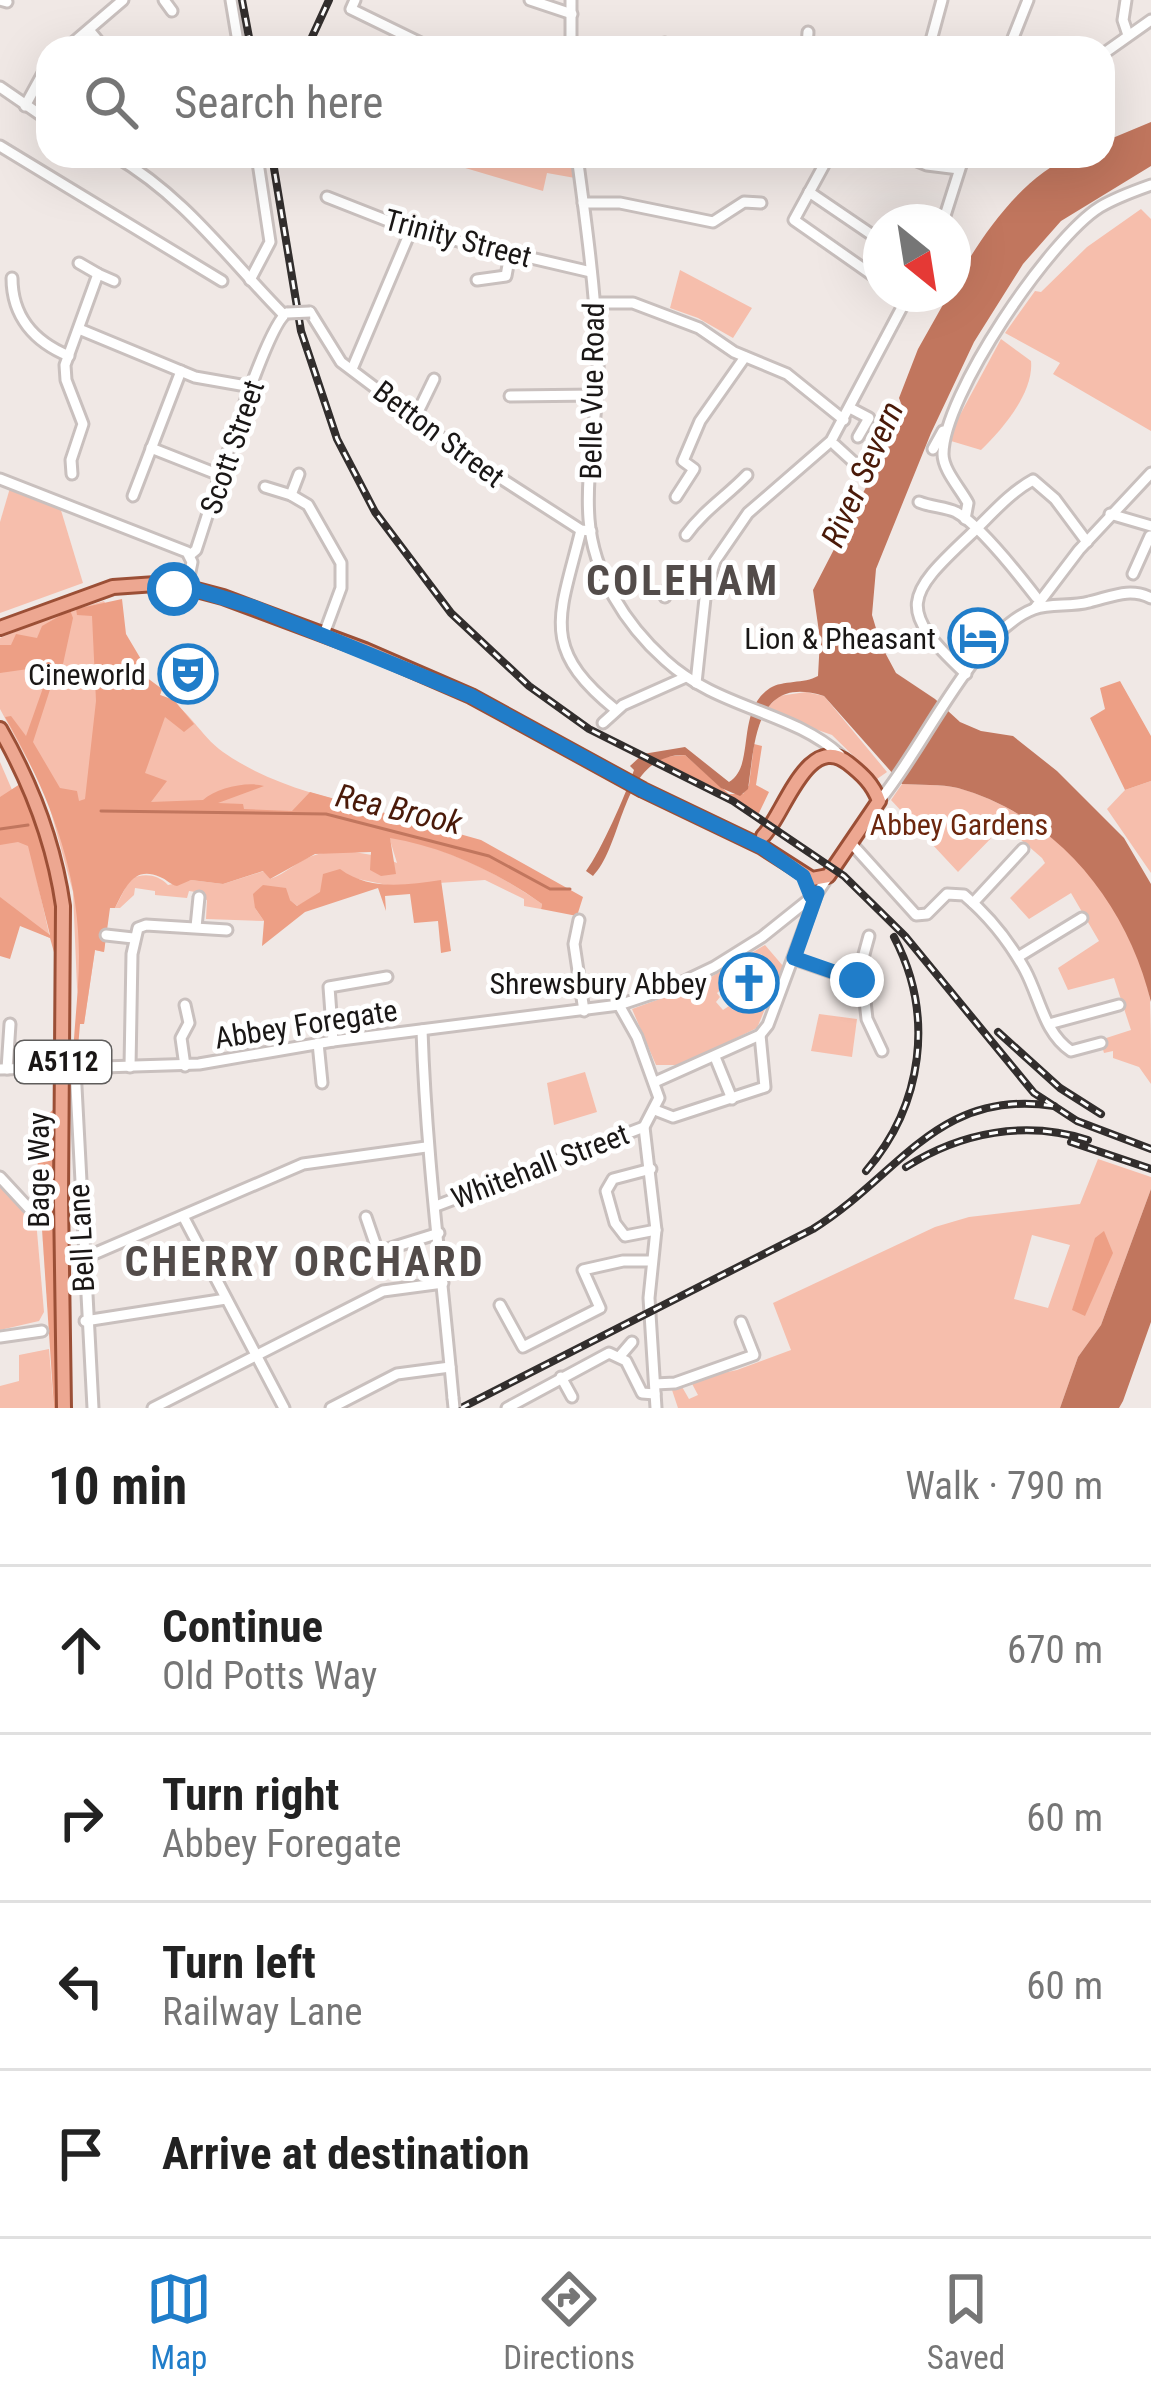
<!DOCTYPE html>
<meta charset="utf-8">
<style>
body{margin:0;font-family:"Roboto Condensed",sans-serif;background:#f6f6f6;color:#222}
.compass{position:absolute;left:863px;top:204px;width:108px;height:108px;border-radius:50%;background:#fff;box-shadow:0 12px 48px #0002;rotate:150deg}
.stop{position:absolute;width:36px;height:36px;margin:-27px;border:9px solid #207dc9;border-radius:50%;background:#fff}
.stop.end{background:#207dc9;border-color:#fff;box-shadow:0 3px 12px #0008}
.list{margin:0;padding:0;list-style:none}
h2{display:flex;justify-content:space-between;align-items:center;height:156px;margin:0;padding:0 48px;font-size:51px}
h2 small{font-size:39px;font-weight:400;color:#767676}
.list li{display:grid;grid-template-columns:78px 1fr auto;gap:36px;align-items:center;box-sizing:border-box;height:168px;padding:0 48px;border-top:3px solid #e0e0e0}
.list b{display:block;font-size:45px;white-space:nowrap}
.list p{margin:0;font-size:39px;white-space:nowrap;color:#767676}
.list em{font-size:39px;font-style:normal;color:#767676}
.icon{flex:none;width:66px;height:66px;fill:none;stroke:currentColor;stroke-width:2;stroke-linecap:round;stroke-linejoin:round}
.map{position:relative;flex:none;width:1151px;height:1408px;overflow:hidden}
.search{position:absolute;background:#fff;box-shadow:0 12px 48px #0002;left:36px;right:36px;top:36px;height:132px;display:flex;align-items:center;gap:30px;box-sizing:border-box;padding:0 42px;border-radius:36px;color:#767676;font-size:45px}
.sheet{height:828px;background:#fff}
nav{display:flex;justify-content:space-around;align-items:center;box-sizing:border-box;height:168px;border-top:3px solid #e0e0e0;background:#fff;font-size:33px;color:#767676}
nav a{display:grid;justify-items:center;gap:6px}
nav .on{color:#207dc9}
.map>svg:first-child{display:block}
.green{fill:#f6beac;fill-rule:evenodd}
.forest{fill:#ed9f85}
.water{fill:#c1765e}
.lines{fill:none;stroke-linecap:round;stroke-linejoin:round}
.stream{stroke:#c1765e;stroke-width:3}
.minor-casing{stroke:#c9c0be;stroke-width:15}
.major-casing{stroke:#9b4f36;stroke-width:18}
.minor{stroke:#fff;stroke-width:9}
.major{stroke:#eda791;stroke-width:12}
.rail-casing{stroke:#322e2d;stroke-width:8}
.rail{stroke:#fff;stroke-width:3;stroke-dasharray:9;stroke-linecap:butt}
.minor-bridge-casing{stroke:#c9c0be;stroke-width:15;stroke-linecap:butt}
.minor-bridge{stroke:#fff;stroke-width:9}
.route{stroke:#207dc9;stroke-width:15}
.labels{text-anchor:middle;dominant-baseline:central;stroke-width:10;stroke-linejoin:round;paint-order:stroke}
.shield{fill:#fff;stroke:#5f5d5c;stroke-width:3}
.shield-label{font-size:27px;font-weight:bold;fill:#1a1716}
.street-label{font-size:30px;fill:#1a1716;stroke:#fff}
.poi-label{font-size:30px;fill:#1a1716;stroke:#fff;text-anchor:end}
.park-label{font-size:30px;fill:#6c270e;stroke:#fff}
.water-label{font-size:33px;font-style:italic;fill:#4a1a09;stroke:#fff}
.district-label{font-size:42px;font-weight:bold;letter-spacing:3px;fill:#534c4a;stroke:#fff}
</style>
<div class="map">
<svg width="1151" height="1408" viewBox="0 0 1151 1408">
<rect width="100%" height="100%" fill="#f0e8e5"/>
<g class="green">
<path d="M447,156h122l5,1 1,21 -28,-5 -4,18 -98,-29z"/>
<path d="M1141,209l10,10v212l-98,-57 7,-11 -55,-30 30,-42 6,1 46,-45z"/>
<path d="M680,270l72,38 -19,30 -35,-20 -28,-10z"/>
<path d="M1001,339l30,22c3,31 -28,68 -50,89l-30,-9 4,-17z"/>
<path d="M10,488l50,19 23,76 -83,30v-91z"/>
<path d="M104,601l41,76 17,12 -2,6c27,10 40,41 63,57 41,29 94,44 142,54l-8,23 -206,-14 -40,77 -7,60 -9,-2 -11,74 -7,-37 -4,-95 -27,-98 -46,-85v-71l59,-24z"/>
<path d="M806,692l18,4 63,76 -10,7 -45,-44 -68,-24 15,-15z"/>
<path d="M0,762l22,51 28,125 -50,-23z"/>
<path d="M1151,781v92l-44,-64 18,-19z"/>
<path d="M902,784c17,1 38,0 56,4 92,25 178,116 192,211 1,27 1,57 1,85l-12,-17 -26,-9v-7l-9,2 -4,-13 31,-10 -17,-52 -46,12 -10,-22 41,-27 -28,-48 -42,26 -19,-21 35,-35 -3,-5 -38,-33 -46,47 -67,-72z"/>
<path d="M389,837c55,9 108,35 153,67l-1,5 -17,-3v-7l-39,-19 -93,6 -39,-8 -56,28 -7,-6 -35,8 9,13 -58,-2 1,-19 -5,-1v-6l-13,-2 -2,7 -32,-3v-4l-20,-3 -1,7 -14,13h-5l15,-29c14,-6 27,-5 38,6l23,-5 32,4 41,-13 6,8c16,-5 27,-18 42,-23 24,-9 62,-3 85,7z"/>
<path d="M765,945l18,21 -26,62 -77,37h-24l-24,-56 64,-23zM761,954l15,17 -8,7 3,4 -6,5 -4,-3 -28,26 -4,-4 -6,4 -7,-8 4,-5 -3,-4z"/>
<path d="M819,1014l38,5 -5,38 -41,-6z"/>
<path d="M585,1072l12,40 -43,13 -7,-42z"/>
<path d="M1098,1159l53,18v12l-50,136 -23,32 -18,51h-382l-6,-18 9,-5 8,14 9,-4 -8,-15 47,-10 54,-20 -18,-47 162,-76 34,-10 111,-13zM1032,1235l38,10 -22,63 -34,-9z"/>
<path d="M0,1182l36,38 8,92 -5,9 -39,9z"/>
<path d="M49,1349l5,59h-54v-22l19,-5v-26z"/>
</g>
<g class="forest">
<path d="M122,599l4,35 22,37 -2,6 16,12 -2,6 14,5 20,24 -10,8 -19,-15 -20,56 22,8 -16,21 52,-2c14,-12 44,-19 61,-14l-46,17 25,1 1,5 48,2 18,-19 171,48 102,57 -6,19 -36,-7 1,-5c-45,-32 -98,-57 -152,-66l6,36 -15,2 -11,-6 1,-18 -56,2 -45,25 -7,-8 -40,13 -32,-4 -14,6c-6,-1 -11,-7 -17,-9 -27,-12 -35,12 -45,31h-5l-6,44 -9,-2 -11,74h-4l-3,36h-4c1,-35 6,-69 6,-104 0,-87 -31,-164 -74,-239l6,-1 15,20 24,-68h7l-24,74 27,46 17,3 2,10 6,-2 11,-98 -4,-85 -15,-1 -1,-6z"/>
<path d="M70,610l3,8 -10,46 -63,9v-28h11l5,-11 21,4 5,-12z"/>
<path d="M1120,681l31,55v45l-26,9 -35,-72 15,-9 -5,-21z"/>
<path d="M754,744l8,2 -6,39 13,7 -11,23 -103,-53 7,-5 23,-2 44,39h14l6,-9z"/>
<path d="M20,784c26,56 46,116 37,179l-7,-25 -30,-12 -10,33 -10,-3v-59l50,38 -22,-89 -10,-4 -18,3v-48z"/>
<path d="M340,869c30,22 66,16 101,11l10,71 -10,2 -3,-32 -24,2 -4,-29 -25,2 1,15 -8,-23 -73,24 -43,34 2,-25 -9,-13 -2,-14 10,-9 23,3 4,12 7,6 23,-14 3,-18z"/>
<path d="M54,1109l4,299h-4l-19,-283z"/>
<path d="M1104,1231l9,22 -28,63 -13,-6 23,-72z"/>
</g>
<g class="water">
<path d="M1151,122v44l-90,55 -38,43 -49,78 -43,91 -55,136 -4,46 9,30 15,28 39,26 25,23 21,9 32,5 44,35 67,67 27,46v118c-23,-97 -93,-186 -193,-214 -17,-4 -39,-3 -56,-4l-78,-88c-69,-22 -69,46 -76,93l-8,7 -19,-8 -36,-33c-65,-1 -60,88 -92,121l-7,-5c15,-20 40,-77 48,-101l-4,-4 13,-12 42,-7 44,35c27,-16 6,-71 41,-94 13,-8 34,-4 48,-12l2,-37 -7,-49 83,-161 6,-23 -3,-8 19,-49 31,-55h4v-7c24,-45 70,-114 121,-131 8,-2 21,0 29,0v-14z"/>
<path d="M1151,1189v133l-28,79 -4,7h-59l18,-51 23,-32z"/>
</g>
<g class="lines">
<g class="stream">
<path d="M101,811l225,3 163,42 61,33h20"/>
<path d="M0,829l28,-4"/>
</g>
<g class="minor-casing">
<g id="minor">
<path d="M0,0l7,2"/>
<path d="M164,0l8,11"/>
<path d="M231,0l8,48"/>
<path d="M355,0l-4,9 80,39"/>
<path d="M530,0l42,14"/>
<path d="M571,0v48"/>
<path d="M1126,0l-3,20 5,15"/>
<path d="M89,30l15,18"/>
<path d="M67,48l56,-48"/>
<path d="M664,48l1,-5"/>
<path d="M807,48l1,-16"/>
<path d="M929,48l13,-48"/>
<path d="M1009,48l19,-48"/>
<path d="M1103,54l48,-34"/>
<path d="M0,87l48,33"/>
<path d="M25,106l23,-42"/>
<path d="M1103,113l2,-1"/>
<path d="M0,146l222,135"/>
<path d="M115,156c71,42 111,100 168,158"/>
<path d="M577,156c9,66 18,133 21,199 2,55 -13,110 -9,164 4,55 37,106 76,141 53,49 127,51 175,95"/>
<path d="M905,156l22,9 32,4"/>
<path d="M1025,156h8"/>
<path d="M963,157l23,-1"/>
<path d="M824,165l-30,55 87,61"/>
<path d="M809,192l72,49"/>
<path d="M327,197l84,33 180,42"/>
<path d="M583,203h37l93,19 31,-20 17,1"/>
<path d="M943,222l21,-66"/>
<path d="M79,263l19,11"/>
<path d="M12,278c0,39 23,64 57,78"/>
<path d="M250,280l20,-38 -13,-86"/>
<path d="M477,280l29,-4 4,-22"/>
<path d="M595,303h38l66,25 35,24 53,22 57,46"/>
<path d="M310,312l31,50 122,92 118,76 10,1"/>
<path d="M79,329l116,48 57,10"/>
<path d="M352,369l59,-139"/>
<path d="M510,396l87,-1"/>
<path d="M850,408l19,10 -11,19"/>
<path d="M415,418l19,-39"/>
<path d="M835,445l35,32"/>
<path d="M151,448l71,28"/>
<path d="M933,449l10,-18"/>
<path d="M72,474l-1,-14 12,-36 -17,-44 -1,-15 33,-91 16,7"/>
<path d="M0,479l187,73 5,10 -5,25"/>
<path d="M265,487l26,8 17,10 33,58v25l-17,46"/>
<path d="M291,495l8,-21"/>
<path d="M133,496l48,-125"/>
<path d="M676,497l18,-28 -11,-8 17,-40 45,-64"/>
<path d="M919,502c12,5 26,5 37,10 23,12 63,63 80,85"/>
<path d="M1110,514l41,12"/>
<path d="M965,519l3,-16c-8,-15 -25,-33 -25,-49 0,-58 107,-216 157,-247 15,-9 34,-16 51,-22"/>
<path d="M581,530c-21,86 -43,117 35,180"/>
<path d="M686,535c18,-25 41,-39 61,-60"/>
<path d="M190,555l6,-5c13,-38 69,-225 91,-237"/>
<path d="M1133,574l17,-38"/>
<path d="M665,597l5,-14 36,6"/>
<path d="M1035,608l44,-58 72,-77"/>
<path d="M966,674c-70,-65 -61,-78 4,-139 20,-19 39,-42 63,-55l22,19 32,43"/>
<path d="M696,683l10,-94 9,-28 33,-48 83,-72 78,-147"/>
<path d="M603,723l20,-18 63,-28"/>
<path d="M879,801c42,-48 95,-170 155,-192 17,-6 37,-2 55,-7 22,-5 40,-15 62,-4"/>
<path d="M851,843l65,72 11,-1 20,-20 17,1c25,21 45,46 61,75 15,28 19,63 46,81l30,-8"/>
<path d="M973,903l50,-54"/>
<path d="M579,920l-5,24 10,67"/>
<path d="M196,927l3,-30"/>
<path d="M106,935l27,3"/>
<path d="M1018,957l64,-39"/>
<path d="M794,959l69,24 4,36 15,32"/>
<path d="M857,980l12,-44"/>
<path d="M185,1005l4,18 -8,15 4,28"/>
<path d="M619,1005l18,32 22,61 -15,29 12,103 -7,68 7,110"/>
<path d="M1049,1024l70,-19"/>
<path d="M332,1025l54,-10"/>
<path d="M422,1030c4,124 20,245 31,368"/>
<path d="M333,1041l-4,-54 58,-10"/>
<path d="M318,1043l4,40"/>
<path d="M715,1057l17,42"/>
<path d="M130,1067l2,-113 6,-26 8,-3 81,5"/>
<path d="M70,1068l129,-4 134,-23 286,-36 51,-17 44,-21 48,-30 55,-44"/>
<path d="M75,1068l18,340"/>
<path d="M0,1069l54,-1"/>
<path d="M7,1069l3,-45"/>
<path d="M655,1082l105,-47 8,-10 49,-132 11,-16"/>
<path d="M655,1110l18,7 92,-30 -5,-52"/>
<path d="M651,1169l-38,10 -7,12 9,32 10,13 31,-6"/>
<path d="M0,1177l37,40"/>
<path d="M436,1206l208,-79"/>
<path d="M183,1216l101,192"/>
<path d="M366,1217l12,35 61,-19"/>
<path d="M82,1259l221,-95 123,-17"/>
<path d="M500,1305l23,42 77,-39 -17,-38 40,-9h29"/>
<path d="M85,1321l141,-22"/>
<path d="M0,1337l42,-6"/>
<path d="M620,1356l12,-14"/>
<path d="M561,1377l11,20"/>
<path d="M655,1384l20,-1 79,-28 -13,-33"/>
<path d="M153,1408l230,-117 60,-8"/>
<path d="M331,1408l66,-34 53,-7"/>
<path d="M507,1408l102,-55 17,8 16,32 13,1"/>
</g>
</g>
<g class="major-casing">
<g id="major">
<path d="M0,628l113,-41 57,-4 53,14 142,53 106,46 172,94 119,57 50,32 16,-3 51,-75c-6,-17 -17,-27 -31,-38 -41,-32 -65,54 -85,73"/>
<path d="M0,729c32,56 54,114 63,177l-2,293 3,209"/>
</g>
</g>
<use href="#minor" class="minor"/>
<use href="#major" class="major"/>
<g class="rail-casing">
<g id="rail">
<path d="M242,0l9,48"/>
<path d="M307,48l22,-48"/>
<path d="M272,156l29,175 36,108 38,73 76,101 78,73 60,43 144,72 111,75 61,60 129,157 43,28 74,28"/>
<path d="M998,1032l62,56 41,26"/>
<path d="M1071,1142l80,27"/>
<path d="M906,1167c55,-35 120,-47 182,-27"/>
<path d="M866,1171c57,-66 69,-156 28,-234"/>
<path d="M461,1408l352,-179c86,-53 124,-141 241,-123"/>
</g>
</g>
<use href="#rail" class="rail"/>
<g class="minor-bridge-casing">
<g id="minor-bridge">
<path d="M287,313l23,-1"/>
<path d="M54,1068h16"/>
<path d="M453,1398l1,10"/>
</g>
</g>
<use href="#minor-bridge" class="minor-bridge"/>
</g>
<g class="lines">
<path class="route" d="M174,589l13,-2 66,20 218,89 172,94 119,57 41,29 8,20 6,-3 -23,65 63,22"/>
</g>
<defs>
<g id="hotel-ring" transform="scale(3)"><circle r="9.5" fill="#fff" stroke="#207dc9" stroke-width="1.5"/><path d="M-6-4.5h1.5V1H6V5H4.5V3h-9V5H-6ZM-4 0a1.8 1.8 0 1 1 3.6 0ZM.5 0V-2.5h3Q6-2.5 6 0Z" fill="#207dc9"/></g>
<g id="theatre-ring" transform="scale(3)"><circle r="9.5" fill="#fff" stroke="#207dc9" stroke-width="1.5"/><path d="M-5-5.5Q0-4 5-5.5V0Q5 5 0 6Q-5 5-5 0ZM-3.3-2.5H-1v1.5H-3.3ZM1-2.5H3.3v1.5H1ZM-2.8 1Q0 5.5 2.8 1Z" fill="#207dc9"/></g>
<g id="church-ring" transform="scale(3)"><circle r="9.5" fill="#fff" stroke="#207dc9" stroke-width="1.5"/><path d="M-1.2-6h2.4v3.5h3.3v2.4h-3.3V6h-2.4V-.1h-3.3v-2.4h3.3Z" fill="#207dc9"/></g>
</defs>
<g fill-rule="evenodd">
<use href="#hotel-ring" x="978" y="638"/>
<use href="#theatre-ring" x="188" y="674"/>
<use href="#church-ring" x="749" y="983"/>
</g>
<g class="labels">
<rect class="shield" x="15" y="1041" width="96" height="42" rx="9"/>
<g class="shield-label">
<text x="63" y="1062">A5112</text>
</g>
<g class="street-label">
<text transform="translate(458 238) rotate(15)">Trinity Street</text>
<text transform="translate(592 391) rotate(-89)">Belle Vue Road</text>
<text transform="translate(439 434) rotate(37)">Betton Street</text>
<text transform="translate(232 447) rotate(-71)">Scott Street</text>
<text transform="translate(306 1024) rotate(-9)">Abbey Foregate</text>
<text transform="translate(540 1166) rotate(-21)">Whitehall Street</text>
<text transform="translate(38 1170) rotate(-90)">Bage Way</text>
<text transform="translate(81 1238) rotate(-93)">Bell Lane</text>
</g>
<g class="poi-label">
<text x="936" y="638">Lion &amp; Pheasant</text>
<text x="146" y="674">Cineworld</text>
<text x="707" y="983">Shrewsbury Abbey</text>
</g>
<g class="park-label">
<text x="959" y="824">Abbey Gardens</text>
</g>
<g class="water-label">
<text transform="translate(862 474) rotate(-66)">River Severn</text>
<text transform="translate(399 809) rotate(13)">Rea Brook</text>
</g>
<g class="district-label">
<text x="683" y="580">COLEHAM</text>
<text x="305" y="1261">CHERRY ORCHARD</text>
</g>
</g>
</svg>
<svg class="compass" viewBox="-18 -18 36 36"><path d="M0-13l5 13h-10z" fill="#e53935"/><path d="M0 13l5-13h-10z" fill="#767676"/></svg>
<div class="stop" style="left:174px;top:589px"></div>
<div class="stop end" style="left:857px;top:980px"></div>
<div class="search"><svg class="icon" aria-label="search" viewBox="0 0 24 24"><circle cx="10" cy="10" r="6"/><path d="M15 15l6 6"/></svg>Search here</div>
</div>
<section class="sheet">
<h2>10 min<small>Walk · 790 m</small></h2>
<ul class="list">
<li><svg class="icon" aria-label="ahead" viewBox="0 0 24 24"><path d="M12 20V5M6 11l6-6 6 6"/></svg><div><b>Continue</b><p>Old Potts Way</p></div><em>670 m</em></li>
<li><svg class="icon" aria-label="right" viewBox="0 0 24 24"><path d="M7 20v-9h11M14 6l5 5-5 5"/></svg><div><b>Turn right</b><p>Abbey Foregate</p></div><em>60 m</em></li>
<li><svg class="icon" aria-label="left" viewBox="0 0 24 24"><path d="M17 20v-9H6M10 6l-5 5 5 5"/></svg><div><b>Turn left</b><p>Railway Lane</p></div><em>60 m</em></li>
<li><svg class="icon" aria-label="arrive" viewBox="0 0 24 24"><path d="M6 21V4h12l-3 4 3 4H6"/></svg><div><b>Arrive at destination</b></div></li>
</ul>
</section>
<nav>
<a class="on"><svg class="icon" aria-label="map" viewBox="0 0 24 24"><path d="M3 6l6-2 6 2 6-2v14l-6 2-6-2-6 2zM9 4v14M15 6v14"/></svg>Map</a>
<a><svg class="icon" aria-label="directions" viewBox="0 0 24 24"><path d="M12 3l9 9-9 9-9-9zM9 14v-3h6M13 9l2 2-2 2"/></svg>Directions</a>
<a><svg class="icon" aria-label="saved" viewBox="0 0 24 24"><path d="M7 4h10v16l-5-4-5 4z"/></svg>Saved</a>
</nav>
